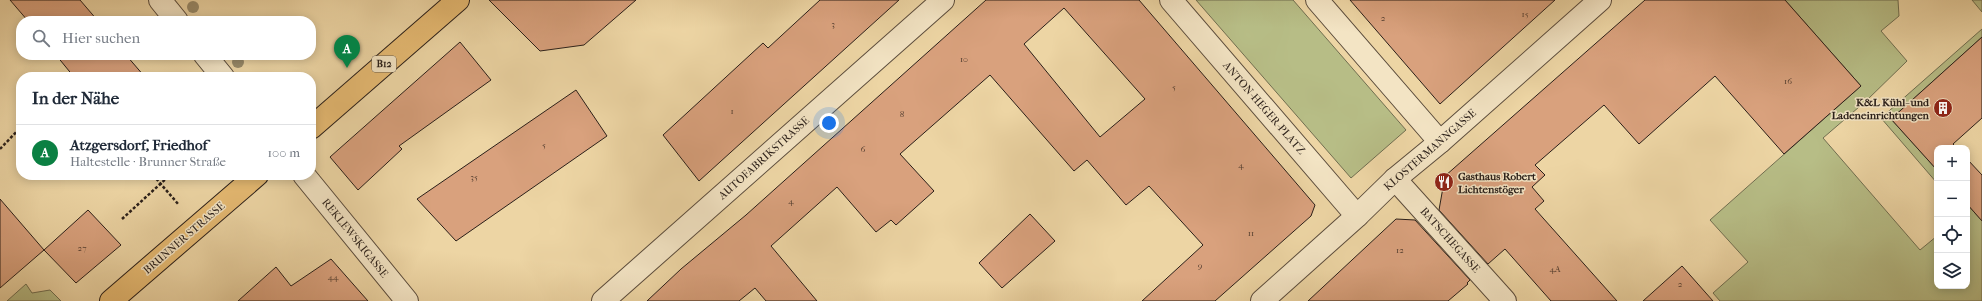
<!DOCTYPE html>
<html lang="de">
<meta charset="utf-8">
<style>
body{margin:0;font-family:"IM FELL French Canon",serif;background:#f2f2f3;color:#1f2937}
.controls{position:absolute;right:12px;bottom:12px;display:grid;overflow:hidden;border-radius:8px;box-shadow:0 2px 10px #0003}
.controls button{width:36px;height:36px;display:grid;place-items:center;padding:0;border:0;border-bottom:1px solid #e0e1e3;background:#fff;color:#1f2937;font:20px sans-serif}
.you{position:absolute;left:829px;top:123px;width:14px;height:14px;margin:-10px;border:3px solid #fff;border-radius:50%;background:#1a73e8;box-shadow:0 0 0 6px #1a73e833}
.badge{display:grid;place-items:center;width:26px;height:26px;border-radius:50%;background:#0b8043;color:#fff;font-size:13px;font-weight:700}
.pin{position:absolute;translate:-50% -33px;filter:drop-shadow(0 1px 2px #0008)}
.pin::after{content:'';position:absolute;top:21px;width:14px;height:12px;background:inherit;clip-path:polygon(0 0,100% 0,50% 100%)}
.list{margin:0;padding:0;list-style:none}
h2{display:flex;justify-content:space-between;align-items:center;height:52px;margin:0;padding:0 16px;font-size:17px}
h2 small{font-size:13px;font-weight:400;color:#747a83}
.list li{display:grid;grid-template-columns:26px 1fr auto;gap:12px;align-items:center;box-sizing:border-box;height:56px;padding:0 16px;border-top:1px solid #e0e1e3}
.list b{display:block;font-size:15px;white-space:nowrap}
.list p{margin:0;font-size:13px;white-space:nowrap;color:#747a83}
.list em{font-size:13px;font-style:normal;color:#747a83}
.icon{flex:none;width:22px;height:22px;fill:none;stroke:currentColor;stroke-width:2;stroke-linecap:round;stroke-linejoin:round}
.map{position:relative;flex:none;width:1982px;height:301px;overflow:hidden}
.search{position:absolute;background:#fff;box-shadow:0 2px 10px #0003;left:16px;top:16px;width:300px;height:44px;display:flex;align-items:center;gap:10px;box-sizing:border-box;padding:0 14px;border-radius:16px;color:#747a83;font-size:15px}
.panel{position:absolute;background:#fff;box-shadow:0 2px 10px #0003;left:16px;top:72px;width:300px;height:108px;border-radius:16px}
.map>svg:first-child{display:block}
.green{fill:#b7bd86;stroke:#706e50}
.building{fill:#d9a17d;stroke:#2a1f19;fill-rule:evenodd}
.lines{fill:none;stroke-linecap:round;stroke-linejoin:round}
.street-casing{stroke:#5b4c3c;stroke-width:24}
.primary-casing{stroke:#2a1f19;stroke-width:24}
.path{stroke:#2a1f19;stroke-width:2.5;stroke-dasharray:3 2;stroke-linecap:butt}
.street{stroke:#f3e4c4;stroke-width:22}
.primary{stroke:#e6ba72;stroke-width:22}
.tree{fill:#998b6a}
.labels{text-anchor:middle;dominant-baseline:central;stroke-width:3;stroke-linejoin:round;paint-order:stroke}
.number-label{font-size:9px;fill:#564032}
.shield{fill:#f3e4c4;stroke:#665a4c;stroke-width:1}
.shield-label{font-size:10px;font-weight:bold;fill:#2a1f19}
.poi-label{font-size:11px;font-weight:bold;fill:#2a1f19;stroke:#f3e4c4;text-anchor:end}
.street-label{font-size:11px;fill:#2a1f19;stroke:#f3e4c4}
</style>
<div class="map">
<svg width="1982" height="301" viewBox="0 0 1982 301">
<rect width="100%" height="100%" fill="#edd5a4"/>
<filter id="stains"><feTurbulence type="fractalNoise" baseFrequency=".005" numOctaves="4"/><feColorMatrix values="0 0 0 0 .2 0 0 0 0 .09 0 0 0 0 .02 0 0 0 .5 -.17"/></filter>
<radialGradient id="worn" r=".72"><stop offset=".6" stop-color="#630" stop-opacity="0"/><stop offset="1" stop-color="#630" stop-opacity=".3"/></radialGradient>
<g class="green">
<path d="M1196,0h97l113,130 -55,48z"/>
<path d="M1785,0h113l1,16 -18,15 26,30 -41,40 -43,37 97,112 17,-14v50h30v-82l15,17v80h-262l-7,-8 35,-31 -38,-42 151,-134z"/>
<path d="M1972,0h10v12z"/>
<path d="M1982,29v8l-91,82 46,51v13l-56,-65z"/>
<path d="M26,284l6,9 18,-3 11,11h-54z"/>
</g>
<g class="building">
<path d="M10,0h70l18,21h-70z"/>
<path d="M489,0h147l-52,45 -44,6z"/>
<path d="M820,0h79l-200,181 -36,-46 100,-92 5,5z"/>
<path d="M986,0h153l176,205 -4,11 -96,85h-73l61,-56 -54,-59 -23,19 -39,-45 -13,11 -84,-96 -90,79 34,37 -38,34 -5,-5 -15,12 -39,-45 -66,59 46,55h-51l-11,-13 -16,13h-92l34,-32 65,-54zM1064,8l81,91 -45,38 -76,-93z"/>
<path d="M1350,0h205l-115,104z"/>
<path d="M1645,0h140l76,86 -77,68 -69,-78 -76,68 -35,-39 -69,60 10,10 -13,12 12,14 -9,8 82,92h-66l-46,-52 -17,15 -49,-54 6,-34z"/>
<path d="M1982,37v81l-29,26 4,4h-20v22l-46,-51z"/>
<path d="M460,42l31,38 -92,66 3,3 -44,41 -28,-33z"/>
<path d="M56,55h70l19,22h-71z"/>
<path d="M576,90l31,46 -151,105 -39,-42z"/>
<path d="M1967,159l15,16v46l-15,-17z"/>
<path d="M0,199l44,51 -44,38z"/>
<path d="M88,210l33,35 -45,38 -32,-33z"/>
<path d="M1030,214l25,27 -53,47 -23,-25z"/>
<path d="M1396,219l19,1 55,60 -3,3 1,1 -20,17h-140z"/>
<path d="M331,259l37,42h-130l38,-34 15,19z"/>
<path d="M1682,266l31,35h-70z"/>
</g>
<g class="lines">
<g class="street-casing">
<g id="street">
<path d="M160,0l17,21"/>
<path d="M1171,0l186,216"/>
<path d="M1317,0l123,142"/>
<path d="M205,55l18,22"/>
<path d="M304,175l103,126"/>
<path d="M1395,179l110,122"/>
<path d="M603,301l340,-301"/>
<path d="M1262,301l95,-85 38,-37 45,-37 160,-142"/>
</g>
</g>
<g class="primary-casing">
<g id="primary">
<path d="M311,128l147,-128"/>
<path d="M111,301l146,-126"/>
</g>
</g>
<g class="path">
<path d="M0,149l21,-22"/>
<path d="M153,175l26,30"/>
<path d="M122,219l48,-44"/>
</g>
<use href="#street" class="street"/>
<use href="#primary" class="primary"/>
</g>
<g class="tree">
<circle cx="193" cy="7" r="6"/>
<circle cx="238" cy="62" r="6"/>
</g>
<defs>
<g id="building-disc" transform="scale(1)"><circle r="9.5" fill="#8f2418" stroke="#f3e4c4"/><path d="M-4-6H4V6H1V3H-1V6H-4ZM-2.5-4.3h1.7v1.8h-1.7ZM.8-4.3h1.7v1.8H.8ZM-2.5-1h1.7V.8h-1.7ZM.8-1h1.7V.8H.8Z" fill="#fff"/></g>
<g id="restaurant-disc" transform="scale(1)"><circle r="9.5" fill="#8f2418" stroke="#f3e4c4"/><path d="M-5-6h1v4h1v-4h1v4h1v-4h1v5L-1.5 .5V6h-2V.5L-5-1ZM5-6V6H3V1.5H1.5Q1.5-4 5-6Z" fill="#fff"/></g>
</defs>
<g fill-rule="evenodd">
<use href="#building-disc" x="1943" y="108"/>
<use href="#restaurant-disc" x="1444" y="182"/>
</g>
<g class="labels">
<g class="number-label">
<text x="1525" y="14">15</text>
<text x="1383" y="18">2</text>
<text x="833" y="24">3</text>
<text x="964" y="59">10</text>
<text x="1788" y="81">16</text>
<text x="1174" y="87">5</text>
<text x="732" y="111">1</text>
<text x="902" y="114">8</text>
<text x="544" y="145">5</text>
<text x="863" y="149">6</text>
<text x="1241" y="165">4</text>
<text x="474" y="177">35</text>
<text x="791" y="201">4</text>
<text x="1251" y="233">11</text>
<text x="82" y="248">27</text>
<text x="1400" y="250">12</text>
<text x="1200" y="265">9</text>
<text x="1555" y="269">4A</text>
<text x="333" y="277">44</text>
<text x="1680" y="284">2</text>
</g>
<rect class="shield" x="372" y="56" width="24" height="16" rx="3"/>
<g class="shield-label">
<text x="384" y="64">B12</text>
</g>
<g class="poi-label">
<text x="1929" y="102">K&amp;L Kühl- und<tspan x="1929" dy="13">Ladeneinrichtungen</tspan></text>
<text x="1458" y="176" text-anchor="start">Gasthaus Robert<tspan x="1458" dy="13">Lichtenstöger</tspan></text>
</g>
<g class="street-label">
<text transform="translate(1264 108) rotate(49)">ANTON-HEGER-PLATZ</text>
<text transform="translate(1430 150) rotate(-41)">KLOSTERMANNGASSE</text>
<text transform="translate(764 158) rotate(-42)">AUTOFABRIKSTRASSE</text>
<text transform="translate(184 238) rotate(-41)">BRUNNER STRASSE</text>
<text transform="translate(355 238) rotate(51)">REKLEWSKIGASSE</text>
<text transform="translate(1450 240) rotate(48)">BATSCHEGASSE</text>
</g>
</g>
<rect width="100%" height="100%" filter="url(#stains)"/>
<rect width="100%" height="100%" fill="url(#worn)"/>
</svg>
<div class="controls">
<button>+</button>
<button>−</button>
<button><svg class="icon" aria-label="locate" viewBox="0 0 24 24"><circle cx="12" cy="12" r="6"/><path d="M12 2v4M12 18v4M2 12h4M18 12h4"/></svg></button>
<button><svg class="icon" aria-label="layers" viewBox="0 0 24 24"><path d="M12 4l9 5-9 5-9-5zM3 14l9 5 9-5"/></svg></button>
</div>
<div class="you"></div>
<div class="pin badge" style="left:347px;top:68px">A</div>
<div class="search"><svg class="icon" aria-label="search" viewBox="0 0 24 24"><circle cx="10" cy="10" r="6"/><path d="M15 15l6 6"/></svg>Hier suchen</div>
<section class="panel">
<h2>In der Nähe<small></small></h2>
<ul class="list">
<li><span class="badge">A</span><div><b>Atzgersdorf, Friedhof</b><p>Haltestelle · Brunner Straße</p></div><em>100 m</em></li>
</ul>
</section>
</div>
